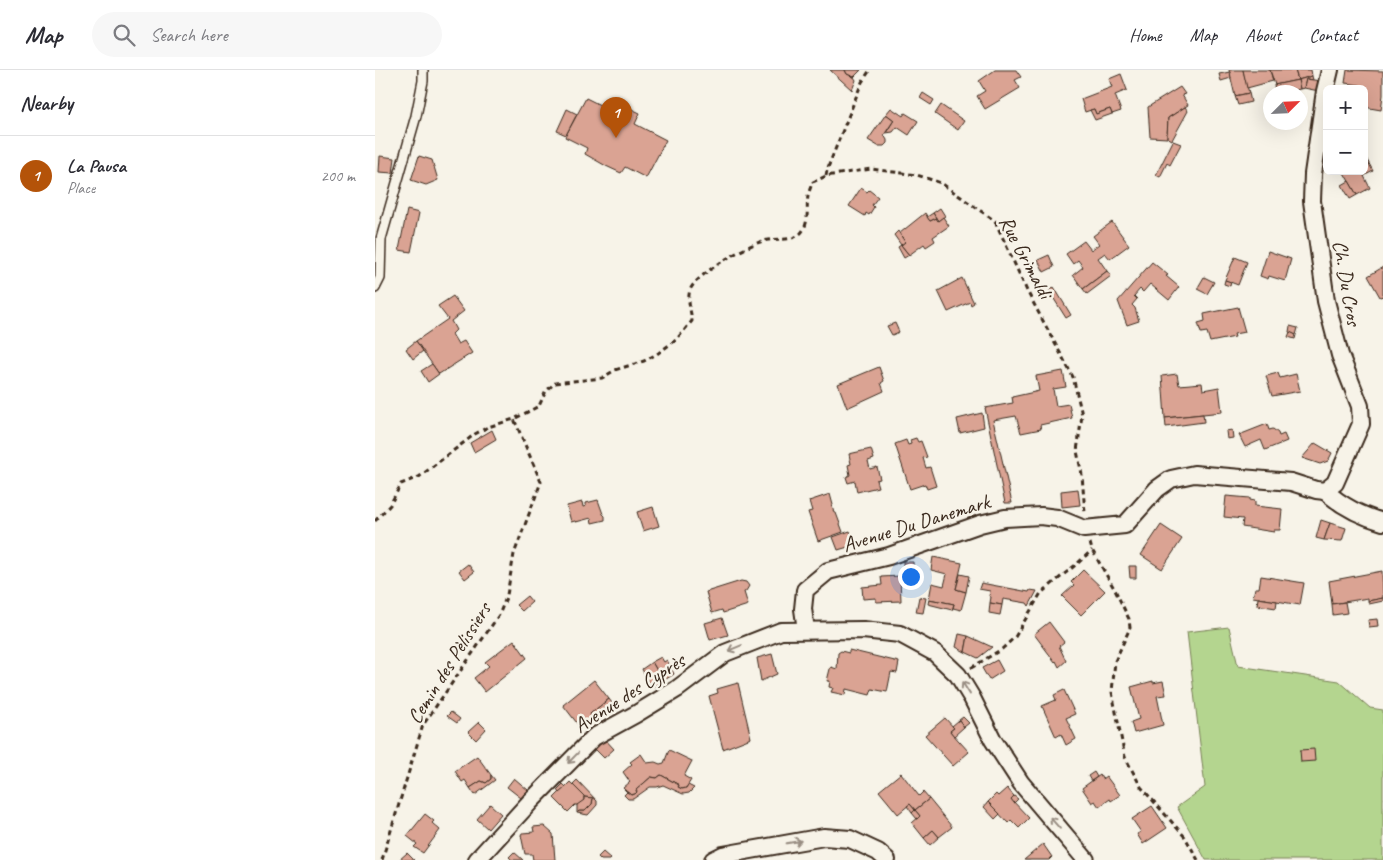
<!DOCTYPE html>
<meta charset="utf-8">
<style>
body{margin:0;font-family:Caveat,sans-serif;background:#f7f7f7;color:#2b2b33}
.controls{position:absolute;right:15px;top:15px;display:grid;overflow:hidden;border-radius:8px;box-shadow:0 5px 20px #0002}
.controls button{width:45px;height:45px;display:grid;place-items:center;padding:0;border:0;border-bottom:1px solid #e1e1e2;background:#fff;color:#2b2b33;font:25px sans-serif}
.compass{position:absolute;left:888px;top:15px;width:45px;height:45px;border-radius:50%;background:#fff;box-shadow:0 5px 20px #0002;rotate:66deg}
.you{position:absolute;left:535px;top:506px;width:18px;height:18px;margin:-12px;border:4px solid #fff;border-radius:50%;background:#1a73e8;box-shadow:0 0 0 8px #1a73e833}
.badge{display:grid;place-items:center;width:32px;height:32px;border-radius:50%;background:#b45309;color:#fff;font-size:16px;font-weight:700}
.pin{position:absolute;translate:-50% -41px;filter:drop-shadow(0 1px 2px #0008)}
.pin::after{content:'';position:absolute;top:26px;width:18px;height:15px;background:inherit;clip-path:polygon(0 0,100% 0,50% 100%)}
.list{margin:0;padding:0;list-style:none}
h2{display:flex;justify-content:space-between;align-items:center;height:65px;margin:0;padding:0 20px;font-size:21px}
h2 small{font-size:16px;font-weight:400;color:#7c7c81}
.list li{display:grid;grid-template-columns:32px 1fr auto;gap:15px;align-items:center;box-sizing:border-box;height:80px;padding:0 20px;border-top:1px solid #e1e1e2}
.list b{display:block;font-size:19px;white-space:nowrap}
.list p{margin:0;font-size:16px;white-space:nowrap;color:#7c7c81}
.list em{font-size:16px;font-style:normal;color:#7c7c81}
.icon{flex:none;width:28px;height:28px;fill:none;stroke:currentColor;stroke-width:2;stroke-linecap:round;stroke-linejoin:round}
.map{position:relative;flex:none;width:1008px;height:790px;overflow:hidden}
header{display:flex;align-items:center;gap:30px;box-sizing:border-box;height:70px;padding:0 25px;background:#fff;border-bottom:1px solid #e1e1e2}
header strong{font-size:24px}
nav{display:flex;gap:28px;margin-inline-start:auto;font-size:18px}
.search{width:350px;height:45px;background:#f7f7f7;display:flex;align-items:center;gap:12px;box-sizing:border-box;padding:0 18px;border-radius:28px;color:#7c7c81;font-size:19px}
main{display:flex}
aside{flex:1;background:#fff}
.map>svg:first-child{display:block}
.green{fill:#b4d58f;stroke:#788056}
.building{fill:#daa393;stroke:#3b2a1e}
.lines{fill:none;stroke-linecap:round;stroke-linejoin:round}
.lane-casing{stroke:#3b2a1e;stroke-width:12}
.street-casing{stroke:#3b2a1e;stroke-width:20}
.path{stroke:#3b2a1e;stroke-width:3;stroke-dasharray:5 4;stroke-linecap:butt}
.lane{stroke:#f7f3e8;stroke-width:9}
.street{stroke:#f7f3e8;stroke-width:16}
.oneway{stroke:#998e83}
.labels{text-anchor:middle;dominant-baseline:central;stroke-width:5;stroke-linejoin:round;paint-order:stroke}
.street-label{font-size:21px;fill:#3b2a1e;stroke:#f7f3e8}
</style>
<header>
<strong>Map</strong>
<div class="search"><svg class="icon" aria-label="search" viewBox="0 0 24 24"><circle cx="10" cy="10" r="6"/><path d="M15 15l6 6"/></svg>Search here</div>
<nav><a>Home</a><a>Map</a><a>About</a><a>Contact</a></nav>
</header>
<main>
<aside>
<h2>Nearby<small></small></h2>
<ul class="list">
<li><span class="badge">1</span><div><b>La Pausa</b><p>Place</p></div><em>200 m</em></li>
</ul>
</aside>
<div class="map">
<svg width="1008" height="790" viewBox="0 0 1008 790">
<rect width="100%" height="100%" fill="#f7f3e8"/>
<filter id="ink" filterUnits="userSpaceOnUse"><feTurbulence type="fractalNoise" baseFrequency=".02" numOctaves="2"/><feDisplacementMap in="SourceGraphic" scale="10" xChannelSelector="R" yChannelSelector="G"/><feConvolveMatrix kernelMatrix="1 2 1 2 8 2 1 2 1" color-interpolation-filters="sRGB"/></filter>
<g filter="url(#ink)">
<path class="green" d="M854,557l9,39 101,15 31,27 13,2v150h-177l-29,-53 28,-20 -18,-155z"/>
<g class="building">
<path d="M455,0h15l2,4 7,3 2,3 -4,10z"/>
<path d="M470,0h16l-7,7 -7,-3z"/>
<path d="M620,0h21l5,7 -6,3 5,8 -35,21 -8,-13 8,-5 -6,-10z"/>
<path d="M854,0h14l6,23 -14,3z"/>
<path d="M868,0h27l3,11 -26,7z"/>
<path d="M895,0h25l3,10 -23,5z"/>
<path d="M920,0h16l1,6 -14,4z"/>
<path d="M972,0l36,1v24l-2,15 -17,-3v-18h-5l1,-4 -15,-2z"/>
<path d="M855,2l1,6 -10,3 -2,-7z"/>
<path d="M746,4l6,16 -12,5 6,16 -9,3 -2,-5 -14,5 -2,-5 -9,3 -4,-13 31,-12 -3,-8z"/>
<path d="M937,6l1,4 -7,-1 -2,9 -4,1 -2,-9z"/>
<path d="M931,9l15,2 -2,10 -15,-3z"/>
<path d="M923,10l2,9 -13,3h-12l-1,-7z"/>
<path d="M805,17l5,7 -3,1 6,10 -20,13 -1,20 -17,-1 -2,-30z"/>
<path d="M548,23l11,7 -3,5 -11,-7z"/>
<path d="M874,23l2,9 -13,3 -3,-9z"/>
<path d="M211,28l30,15 5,-9 19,9 -5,11 31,16 -20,38 -21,-11 -4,6 -15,-7 -21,-12 2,-6 -22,-11z"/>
<path d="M566,35l23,16 -6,9 -23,-16z"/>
<path d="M810,37l3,4 -16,29 -5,-3 1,-19z"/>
<path d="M516,38l12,8 2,-3 13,8 -9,14 -12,-8 -4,5 -7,1 8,-13 -8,-6z"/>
<path d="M192,39l10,5 -11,21 -9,-4z"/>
<path d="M719,39l2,5 14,-5 2,5 -17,6 -5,-10z"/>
<path d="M511,44l8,6 -10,15 3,5v3l-3,3h-6l-10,-6z"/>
<path d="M798,71l8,3 -11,21 -3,-2 -7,14 -4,-2z"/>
<path d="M5,86l15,2 -2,15 -14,-1z"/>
<path d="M44,86l13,4 6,20 -12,5 -15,-5z"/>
<path d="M989,88h2l7,13 -9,5 6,12 -13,7 -14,-24h21z"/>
<path d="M974,111l8,14 -7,4 -8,-14z"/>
<path d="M486,118l6,4 2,-2 9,7 -6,8 2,2 -5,8 -3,-2 -1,3 -16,-10z"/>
<path d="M565,138l5,8 -7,5 -5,-8z"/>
<path d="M32,140l12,3 -8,39 -12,-2z"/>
<path d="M550,143l5,8 6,-3 2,3 5,-4 6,9 -16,11 2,4 -9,6 -2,-3 -15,11 -8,-10 4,-3 -5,-9z"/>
<path d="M558,143l3,5 -6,3 -3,-4z"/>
<path d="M737,152l17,23 -19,14 -5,-6 -7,5 9,13 -24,18 -10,-14 10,-8 -5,-7 -5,4 -7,-10 18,-13 7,9 8,-6 -6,-8z"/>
<path d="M523,161l7,11 -4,3 -7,-10z"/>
<path d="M526,175l8,10 -5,3 -6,-11z"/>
<path d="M893,181l23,8 -6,22 -16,-5 -1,3 -8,-3z"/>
<path d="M674,185l5,12 -10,5 -6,-12z"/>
<path d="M860,187l12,5 -9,23 -13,-5z"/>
<path d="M777,192l16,13 -2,1 13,11 -10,13 -19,-16 -7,8 -3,-3 -6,7 3,3 -5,6 3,3 4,13 -12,4 -9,-24z"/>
<path d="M1008,197v29l-3,1 -12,-21z"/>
<path d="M732,201l4,5 -24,18 -4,-5z"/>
<path d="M829,207l10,5 -7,12 -10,-5z"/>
<path d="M587,208l12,25 -3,2 -1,-3 -22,10 -10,-21z"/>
<path d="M850,210l6,2 -1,4 -6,-2z"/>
<path d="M679,217l17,28 -5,3 -17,-27z"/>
<path d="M78,226l11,15 -13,10 5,9 -4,4 6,10 6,-3 8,12 -33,21 -23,-33 32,-22 -10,-13z"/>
<path d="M863,237l7,25 -11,2 1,3 -25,5 -3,-10 -6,1 -3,-10 7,-2 -1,-7z"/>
<path d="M520,253l4,9 -7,3 -5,-9z"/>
<path d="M915,256l8,2 -2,7 -7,-3z"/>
<path d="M915,262l6,3 -1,4 -7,-2z"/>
<path d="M41,271l7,10 -10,8 -7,-10z"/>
<path d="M57,294l7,10 -11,8 -7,-11z"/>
<path d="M504,297l5,14 -3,2 3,8 -37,17 -9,-24z"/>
<path d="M688,301l3,16 -13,2 3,17 13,-2 3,14 -32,7 1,4 -20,4 -5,-17 -23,4 19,83h-7l-20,-95 28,-5 -1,-6 27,-6 -3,-15z"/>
<path d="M903,303l2,5 16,-4 4,17 -28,5 -6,-20z"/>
<path d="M802,304l2,11 23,-2 1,7 16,-3 3,25 -57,6 -3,-42z"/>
<path d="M607,343l2,14 -24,6 -3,-14z"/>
<path d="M828,344l1,8 -38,5 -1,-9z"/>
<path d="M892,354l2,6 4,-1 5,4 1,3 5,-2 3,7 -22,9 -4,-10 -16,7 -6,-12z"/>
<path d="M117,360l4,9 -22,13 -4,-9z"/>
<path d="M857,360l1,8 -6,1 -1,-8z"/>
<path d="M541,368l2,4 3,-1 6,16 -4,1 3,10 4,-1 6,19 -9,3 -2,-5 -15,5 -15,-45 11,-4 2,5 3,-1 -1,-4z"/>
<path d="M940,373l17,10 -4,8 -8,3 -18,-6z"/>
<path d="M496,379l3,10 -6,2 2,8 7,-2 3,12 -4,1 2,7 -21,5 -2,-11 -7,2 -2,-6 4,-2 -2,-10 3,-1 -2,-10z"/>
<path d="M703,419l2,16 -18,2 -1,-16z"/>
<path d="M455,424l3,11 -1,1 2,7h2l7,19 -25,9 -10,-29 4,-1 -3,-10z"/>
<path d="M851,426l24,2v2l5,1v5l27,3 -2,21h-6v2l-32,-5 1,-8 -19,-2z"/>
<path d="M223,430l5,14 2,2v4l-13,3 -1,-5 -15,4 -1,-1 -4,1 -4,-16 15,-4 1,5 3,-1v-3z"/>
<path d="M278,437l6,19 -16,5 -6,-19z"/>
<path d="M946,450l9,3 -6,17 -8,-2z"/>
<path d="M955,453l16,5 -4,13 -18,-1z"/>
<path d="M786,455l21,14 -20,30 -21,-14z"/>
<path d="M475,461l5,14 -17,5 -5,-13z"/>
<path d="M558,487l29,6 -6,26 10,3 -5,18 -8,-2 1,-4 -25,-5 3,-16 12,3 3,-12 -16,-4z"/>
<path d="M528,492h10l1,17 -11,-1z"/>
<path d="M93,494l6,8 -9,7 -6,-8z"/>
<path d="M754,496h7v12h-6z"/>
<path d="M708,500l22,21 -24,24 -19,-19 12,-11 -3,-3z"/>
<path d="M1007,501l1,27 -15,3v-3l-36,6 -3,-23z"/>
<path d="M585,504l9,2 -3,16 -10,-3z"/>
<path d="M525,506l1,25 -25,1v-4l-13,1 -1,-12 20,-2 -1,-8z"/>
<path d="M886,506l43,7 -4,22 -47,-8 2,-9h4z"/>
<path d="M366,511l5,1 3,4 -3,5 -2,1 4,13 -25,8 -1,-3 -10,3 -6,-21z"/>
<path d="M606,513l48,9 1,-2 7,1 -8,15 -2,-3 -24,-4 -1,6 -12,-2 1,-6 -2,-1 1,-5 -11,-2z"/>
<path d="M152,526l5,6 -10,9 -6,-6z"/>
<path d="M544,527l7,1 -3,15 -7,-1z"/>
<path d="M883,528l19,3 -1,7 -19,-3z"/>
<path d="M1008,528v3l-14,3 -1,-3z"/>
<path d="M554,529l25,5 -2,6 -24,-6z"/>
<path d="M970,532l2,11 -14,2 -1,-11z"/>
<path d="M615,533l12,2 -2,10 -11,-2z"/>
<path d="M347,548l6,17 -18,5 -5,-17z"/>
<path d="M1002,549l1,7 -9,1 -1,-7z"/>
<path d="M674,552l15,20 -5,4 7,15 -7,6 -3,-6 -1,1 -21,-28z"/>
<path d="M584,564l9,2 -3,16 -9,-5z"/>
<path d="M593,566l24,11 -14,11 -13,-6z"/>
<path d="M139,570l13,18 -42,34 -11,-14 15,-12 -4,-4z"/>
<path d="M474,580l50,12 -2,11 -6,-1 -4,20 -15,-3 -2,6 -24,-6 -1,6 -14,-3 2,-4 -4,-1 1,-6h-3l3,-12 1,-2 6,2 1,-16 3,-2 8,2z"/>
<path d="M397,584l5,20 -16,7 -4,-23z"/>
<path d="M286,587l3,5 3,-2 7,14 -11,7 -11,-19z"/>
<path d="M622,590l6,11 -14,9 -7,-12z"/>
<path d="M277,592l11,19 -12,7 -9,-19z"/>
<path d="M219,610l15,19 -19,15 3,4 -13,9 -17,-22z"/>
<path d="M778,611v2l10,-2 3,14 -9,1 6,29 -29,8 -3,-11 8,-3 -8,-32z"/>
<path d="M363,613l13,55 -28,11 -14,-53 9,-3 -1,-4z"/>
<path d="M689,620l11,24 -9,4 10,21 -10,6 -5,-11 -5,3 -14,-31 14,-6 -2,-5z"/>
<path d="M234,629l3,4 -19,15 -3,-4z"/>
<path d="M76,642l9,7 -3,4 -10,-7z"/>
<path d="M588,647l6,6 -5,4 -5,-7z"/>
<path d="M570,648l9,10 -4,3 19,21 -16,14 -28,-31z"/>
<path d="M584,650l5,7 -10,9 -4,-5 4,-3 -2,-2z"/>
<path d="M104,652l7,7 -10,11 -8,-8z"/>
<path d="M228,667l11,12 -10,9 -11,-11z"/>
<path d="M939,679l1,12 -14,1 -1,-12z"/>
<path d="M294,680l23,11 -8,15 7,4 -5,8 -4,1 -4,-2 1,-2 -18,-10 -4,3 -6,-1 -15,13 1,2 -2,2 -4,1 -5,-4 -3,-3 7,-6 -7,-10 9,-8 -2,-2 11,-8 6,9 8,-1 5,2 4,-1z"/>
<path d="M102,686l14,19v4l-5,4 -5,-2 -11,7 -5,-8 -3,2 -7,-11z"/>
<path d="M719,702l3,5 -6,4 -3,-5z"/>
<path d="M526,703l18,23 4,-4 6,7 -14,11 -5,-6 -12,10 -19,-23z"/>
<path d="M116,705l4,5 -20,15 -5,-7 11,-7 5,2 5,-4z"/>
<path d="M286,705l18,10 -1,2 4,2 4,-1 2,-3 6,3 -5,5 -6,1 -20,-9 -6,2h-7l-17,12h-5l-4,-4 3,-3 4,3 4,-1 2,-2 -1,-2 15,-13 6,1z"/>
<path d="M725,705l2,4 4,-3 14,19 -9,6 -1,-2 -11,8 -4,-6 -3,2 -10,-15z"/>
<path d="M139,708l14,12 -7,8 -14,-11z"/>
<path d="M202,710l20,21v4l-9,10 -11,-2 2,-2h6l7,-7 1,-6 -9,-1 -12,-12z"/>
<path d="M195,712l14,14v4l-4,5h-5l-7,7 -14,-14z"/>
<path d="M188,714l3,3 -7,6 -2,-3z"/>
<path d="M632,718l7,8 -3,3 18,19 -10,10 -8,-8 -3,3 -20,-21 8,-8 2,2z"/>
<path d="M639,726l4,3 -4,4 -3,-4z"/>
<path d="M209,727l9,1 -1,6 -7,7h-6l-2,2v-8l7,-5z"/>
<path d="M554,729l23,28 -13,10 -6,-7 -9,8 -12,-15 8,-7 -5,-6z"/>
<path d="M613,732l12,12 -5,5 -11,-12z"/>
<path d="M115,734l11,10 -13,15 -11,-10z"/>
<path d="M535,734l5,6 -3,3 -5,-7z"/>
<path d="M777,736l15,22 -24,16 -6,-10 4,-2 -9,-13z"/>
<path d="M540,740l5,6 -3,3 -5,-6z"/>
<path d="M50,744l9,7 -2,2 8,7 -17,23 -9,-6 3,-3 -10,-8z"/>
<path d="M169,756l9,8 2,26h-22l-1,-6h-7l-4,-19 1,-2 12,-1 -1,-5z"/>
<path d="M558,760l6,7 -9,8 -6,-7z"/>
<path d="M668,774l9,13 -3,3h-25z"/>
<path d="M139,782l9,8h-11l-3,-3z"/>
<path d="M228,782l8,7 -1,1h-9l-3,-3z"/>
<path d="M32,783l7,7h-15z"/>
</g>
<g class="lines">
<g class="lane-casing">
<path id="lane" d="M0,218l5,-10 1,-39 35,-123 7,-35v-11"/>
</g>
<g class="street-casing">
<g id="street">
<path d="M950,421l10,-8 26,-59 -1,-18 -20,-51 -14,-54 -14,-100 1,-27 12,-83 5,-21"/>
<path d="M950,421c17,15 36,25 58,31"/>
<path d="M431,560l-3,-21 2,-19 23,-19 61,-15 91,-32 25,-6 36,-2 16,2 27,11 41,-4 32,-36 14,-10 23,-5 97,8 25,8 9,1"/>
<path d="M102,790l53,-58 64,-65 42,-23 41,-25 48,-36 56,-22 82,-1 37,4 35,19 23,22 14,23 21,42 28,43 65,77"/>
<path d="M338,790l10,-5 101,-18 26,2 28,13 9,8"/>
</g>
</g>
<g class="path">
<path d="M451,106l1,-6 35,-88 8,-12"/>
<path d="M0,451l15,-16 11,-21 18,-7 56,-43 13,-7 26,-8"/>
<path d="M715,473l2,7 23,40 14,29 1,9 -15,33 -3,31 13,65 16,30 44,50 13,23"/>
<path d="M596,598l31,-19 13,-12 26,-44 37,-30 14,-13"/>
<path d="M7,790l41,-135 76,-110 8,-20 7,-41 27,-72 -27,-63 25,-13 7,-15 9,-8 47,-5 13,-8 29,-9 13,-7 19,-14 16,-19c-1,-10 -6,-24 -1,-33 9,-16 60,-46 77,-48 11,-2 24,2 33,-7 9,-10 5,-25 7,-37 1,-5 3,-10 5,-14l13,-6 45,-7 46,6 24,8 54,38 32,70 46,86 9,38 -5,36 5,24 3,38"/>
</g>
<use href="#lane" class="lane"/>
<use href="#street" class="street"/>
</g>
<defs><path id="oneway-shaft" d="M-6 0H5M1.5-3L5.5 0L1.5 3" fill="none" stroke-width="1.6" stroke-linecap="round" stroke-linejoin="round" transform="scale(1.25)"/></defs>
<g class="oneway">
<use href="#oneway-shaft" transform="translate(360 578) rotate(157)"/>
<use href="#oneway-shaft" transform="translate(591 618) rotate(-122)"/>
<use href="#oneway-shaft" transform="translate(198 688) rotate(134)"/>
<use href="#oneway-shaft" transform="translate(680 753) rotate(-131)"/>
<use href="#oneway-shaft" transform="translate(419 772) rotate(-10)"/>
</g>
</g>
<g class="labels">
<g class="street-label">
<text transform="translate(651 187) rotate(62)">Rue Grimaldi</text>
<text transform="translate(972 213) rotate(80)">Ch. Du Cros</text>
<text transform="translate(541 453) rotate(-17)">Avenue Du Danemark</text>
<text transform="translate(74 593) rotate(-58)">Cemin des Pèlissiers</text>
<text transform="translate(254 623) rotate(-33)">Avenue des Cyprès</text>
</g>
</g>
</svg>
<div class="controls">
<button>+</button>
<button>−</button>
</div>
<svg class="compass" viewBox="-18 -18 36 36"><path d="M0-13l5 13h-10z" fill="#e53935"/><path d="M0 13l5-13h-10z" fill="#7c7c81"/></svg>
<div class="you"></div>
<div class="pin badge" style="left:241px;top:68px">1</div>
</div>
</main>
